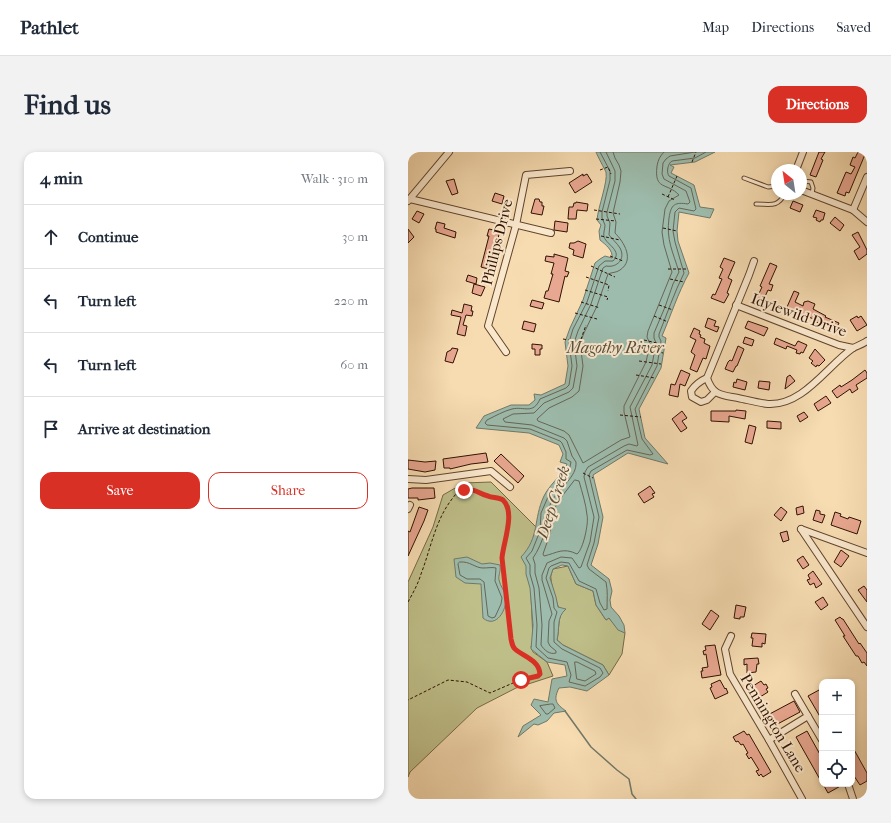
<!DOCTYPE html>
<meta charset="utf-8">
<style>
body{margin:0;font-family:"IM FELL French Canon",serif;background:#f2f2f3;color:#1f2937}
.controls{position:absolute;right:12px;bottom:12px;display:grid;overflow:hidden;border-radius:8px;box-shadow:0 2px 6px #0003}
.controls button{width:36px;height:36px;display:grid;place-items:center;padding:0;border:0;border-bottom:1px solid #e0e1e3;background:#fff;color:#1f2937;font:20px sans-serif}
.compass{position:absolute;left:363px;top:12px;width:36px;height:36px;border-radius:50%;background:#fff;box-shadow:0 2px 6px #0003;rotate:330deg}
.stop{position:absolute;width:12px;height:12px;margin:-9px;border:3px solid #d93025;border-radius:50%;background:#fff}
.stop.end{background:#d93025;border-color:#fff;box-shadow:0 1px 4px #0008}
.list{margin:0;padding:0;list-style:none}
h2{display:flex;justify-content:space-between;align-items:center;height:52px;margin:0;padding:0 16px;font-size:17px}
h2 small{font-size:13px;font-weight:400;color:#747a83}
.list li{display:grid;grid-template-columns:26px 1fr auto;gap:12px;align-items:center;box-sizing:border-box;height:64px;padding:0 16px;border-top:1px solid #e0e1e3}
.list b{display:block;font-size:15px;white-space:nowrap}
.list em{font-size:13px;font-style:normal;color:#747a83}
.actions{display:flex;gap:8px;padding:12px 16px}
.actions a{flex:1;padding:9px 0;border:1px solid #d93025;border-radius:12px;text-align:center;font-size:14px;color:#d93025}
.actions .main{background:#d93025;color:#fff}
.icon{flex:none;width:22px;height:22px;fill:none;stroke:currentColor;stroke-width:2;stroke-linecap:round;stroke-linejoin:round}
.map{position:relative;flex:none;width:459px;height:647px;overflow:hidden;border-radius:12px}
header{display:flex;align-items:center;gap:24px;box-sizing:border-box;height:56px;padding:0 20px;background:#fff;border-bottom:1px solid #e0e1e3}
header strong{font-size:19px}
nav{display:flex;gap:22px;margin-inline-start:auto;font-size:14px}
.intro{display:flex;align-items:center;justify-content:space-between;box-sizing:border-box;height:96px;padding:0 24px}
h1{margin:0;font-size:28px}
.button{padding:10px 18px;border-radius:12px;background:#d93025;color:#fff;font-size:14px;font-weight:700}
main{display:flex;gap:24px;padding:0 24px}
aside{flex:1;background:#fff;border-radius:12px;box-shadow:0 2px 6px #0003}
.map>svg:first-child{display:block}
.green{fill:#bfbf8a;stroke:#776846}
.water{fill:#9dbcad;stroke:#717868}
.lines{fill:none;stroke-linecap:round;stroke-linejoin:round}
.shore{stroke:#666657;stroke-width:1}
.stream{stroke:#717868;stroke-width:1.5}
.building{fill:#e8a790;stroke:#2f1101}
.service-casing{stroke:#61442d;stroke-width:5}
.minor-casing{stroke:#61442d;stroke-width:8}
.path{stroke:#2f1101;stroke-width:1;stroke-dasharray:3 2;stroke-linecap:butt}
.service{stroke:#fae8cd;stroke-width:3}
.minor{stroke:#fae8cd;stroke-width:6}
.route{stroke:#d93025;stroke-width:5}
.labels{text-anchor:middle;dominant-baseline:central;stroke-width:4;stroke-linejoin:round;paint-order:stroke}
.street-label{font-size:15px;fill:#2f1101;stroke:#fae8cd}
.water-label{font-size:16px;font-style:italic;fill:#564d3d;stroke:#fae8cd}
</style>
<header>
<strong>Pathlet</strong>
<nav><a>Map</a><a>Directions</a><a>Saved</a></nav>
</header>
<div class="intro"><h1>Find us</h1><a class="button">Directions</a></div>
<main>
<aside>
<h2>4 min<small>Walk · 310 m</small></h2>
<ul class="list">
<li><svg class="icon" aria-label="ahead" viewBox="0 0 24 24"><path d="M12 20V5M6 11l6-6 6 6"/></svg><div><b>Continue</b></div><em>30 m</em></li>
<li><svg class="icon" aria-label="left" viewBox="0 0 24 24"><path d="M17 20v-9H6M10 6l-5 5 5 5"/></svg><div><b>Turn left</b></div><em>220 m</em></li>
<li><svg class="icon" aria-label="left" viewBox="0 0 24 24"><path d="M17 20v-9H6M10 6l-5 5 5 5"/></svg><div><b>Turn left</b></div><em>60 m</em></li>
<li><svg class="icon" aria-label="arrive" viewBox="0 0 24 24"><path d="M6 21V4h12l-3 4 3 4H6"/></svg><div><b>Arrive at destination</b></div></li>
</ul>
<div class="actions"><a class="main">Save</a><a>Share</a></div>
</aside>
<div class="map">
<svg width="459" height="647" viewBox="0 0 459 647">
<rect width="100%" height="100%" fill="#f7dcb2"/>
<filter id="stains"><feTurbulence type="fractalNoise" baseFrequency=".005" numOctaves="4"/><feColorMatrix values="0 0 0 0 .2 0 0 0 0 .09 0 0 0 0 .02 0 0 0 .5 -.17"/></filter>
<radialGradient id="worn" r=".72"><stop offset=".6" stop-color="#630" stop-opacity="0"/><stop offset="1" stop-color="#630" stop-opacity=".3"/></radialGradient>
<g class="green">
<path d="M83,330l49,49 -9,63 2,46 -2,7 2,5 14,10 6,14 -37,12 -39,20 -67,64 -2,5v-195l25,-55 10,-32 21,-12z"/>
<path d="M160,414l8,18 17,7 3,14 10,15 3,-2 9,11 7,4 -3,21 -13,21 -6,-10 -40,-20 -6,-5c2,-9 1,-18 4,-27 -3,-5 -10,-28 -10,-34 -1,-3 1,-7 2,-10z"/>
</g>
<g class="water">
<path d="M188,0h119l-20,10 -25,3 4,2 -3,6 23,12 6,22 14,2 -4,9 -31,-6 -2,19 1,10 11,32c-11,20 -18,42 -27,63l4,2 -5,30 -22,41 6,29 23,26 -40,-11 -35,22 10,42 -5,27 -7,21 18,14 3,12 -2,9 1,7 8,9 5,9 1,8 -7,-3 -9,-12 -3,2 -10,-15 -3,-14 -17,-7 -8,-18 -6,-1 -9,4 -3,9 6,19 2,10 8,2c-10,8 -6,20 -9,31l6,5 40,20 6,10 -22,16 -17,-4 -11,1c-6,12 -3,16 7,23l-12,2 -7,8 -9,4 -4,-1 -16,13 5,-11 18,-11 -10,-10 3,-6 14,3 4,-23 15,-3 -2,-11 -18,-3 -16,-13 2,-24 -3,-37 -4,-14v-8l-5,-9c19,-20 12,-38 23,-61 5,-10 15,-19 21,-27l2,-5 -7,-2 3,-8 -4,-9 -30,-12 -53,-5 8,-12 27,-11h18l6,-5 -1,-6 7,1 24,-11 3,-18 -3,-24 5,-14 13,-28 12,-37 5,-4 5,-3 7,2c1,-8 -6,-13 -12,-18l-1,-9 2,-6 -4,-5c1,-13 11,-38 9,-48 -1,-2 -9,-17 -10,-20z"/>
<path d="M59,405l15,7 8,-1 10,2c1,7 -2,10 -1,15 1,6 6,11 7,17 1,13 -10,32 -23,21l-2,-34 -16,-1 -9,-6 -2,-18z"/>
</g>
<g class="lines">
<g class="shore">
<path d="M192,0l10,19v9l-8,32v6l3,7c0,4 -2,8 -1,12 3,8 19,14 9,24h-8l-6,5 -12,36 -14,27 -4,13 3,24 -3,19 -3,3 -26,11c-7,16 -16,7 -28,10 -8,2 -17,7 -25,11l-2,3 2,2 43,4 30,12 2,2 4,9v7l5,3 -2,9 -21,26 -7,16 -1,18 -8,20 -6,7 4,7v9l4,14 3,37 -1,22 12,11 19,4 4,13 -2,7 16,4 15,-9 3,-4 -3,-5 -38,-19 -8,-7v-20l3,-10 -3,-4 -1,-10 -7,-20 3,-10 2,-2 10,-4 8,1 10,18 17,8 4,14 4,7 3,-1c0,-9 1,-18 -1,-27l-17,-13 -2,-4 7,-22 5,-26 -10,-42 2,-4 36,-21 23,5 3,-1 -11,-15 -7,-30 22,-43 4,-25 -2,-4v-3c8,-20 15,-41 25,-61l-9,-31 -2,-11 2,-19 4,-4 15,3 2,-2 -5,-21 -22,-12c-3,-4 -1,-13 3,-15l23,-3 11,-6"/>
<path d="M198,0l9,19v10l-8,31v4l3,7 -1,12c3,4 8,8 11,13 6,11 -3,20 -14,18l-3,2 -12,36 -13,27 -4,12 3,23 -4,22 -4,4 -25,11 -10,10 -21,1 -10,5 2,3 27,3 32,13 3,3 5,15 4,6c1,15 -16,25 -23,37 -7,11 -5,22 -8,33 -3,9 -7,19 -12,26l2,6v9l4,15 3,37 -1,20c3,5 9,10 15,8v-2l-6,-5 -2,-4 1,-21 3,-7 -10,-34v-5l5,-12 14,-6 11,1 7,10 2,-1 9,-25 4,-25 -10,-40 1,-5 3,-5 36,-21 5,-2 8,2 1,-1 -8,-38 22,-42 4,-22 -2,-5v-5l11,-26 8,-23 6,-12c-6,-20 -13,-32 -10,-54 2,-14 6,-16 19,-14l2,-2 -4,-11 -22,-12 -2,-5 1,-11 3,-4 4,-3 25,-4"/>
<path d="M205,0l2,6 4,7 2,6 -1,11 -7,31 3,9 -1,11c9,9 20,27 5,37 -4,3 -8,2 -12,4l-11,32 -13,27 -4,10 3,23 -4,25 -7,6 -23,11 -12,11 1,2 26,10 5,4 14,28 38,-23 9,-3 -6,-25v-6l22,-44 4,-18 -3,-7 1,-6 24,-59 -8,-27 -2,-13 3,-23 4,-8 10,-6c-12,-13 -25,-4 -22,-29 1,-6 3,-10 7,-14"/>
<path d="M167,328l4,1c3,11 7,23 8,34 2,8 -4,35 -10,39 -14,-7 -20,-1 -33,2l-1,-2 7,-20 2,-18 5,-13z"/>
<path d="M52,410c10,-1 15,6 23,6 5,0 9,-1 13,0l-1,13 7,17 -1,6 -6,13 -3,1 -4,-2 -4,-34 -4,-3h-13l-7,-4 -2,-11z"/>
<path d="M167,510h2l18,9 1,3 -11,7 -8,-2z"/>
<path d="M143,552h2l2,4 -7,6h-2l-6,-8z"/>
</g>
<path class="stream" d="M157,559l26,36 26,23 12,9 3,15 4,5"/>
</g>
<g class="building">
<path d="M411,0h6l-4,7 2,1 -7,17 -6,-2z"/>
<path d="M450,0h8l-17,41 -3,-1 -1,4 -8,-3 9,-21 5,2 4,-7 -5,-2 3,-8 2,1z"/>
<path d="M175,22v2l4,-2 5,8 -17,11 -6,-10z"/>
<path d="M46,27l4,14 -6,2 -6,-14z"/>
<path d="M87,41l9,3 -2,8 -10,-3z"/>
<path d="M127,47h4l1,3h2v4h2l-2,9 -11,-2z"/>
<path d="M385,49l10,4 -3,7 -10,-4z"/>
<path d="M168,50l12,2 -1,7 -10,-1 -1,9h-8l1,-12h4l1,-4h2z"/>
<path d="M408,58l9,3 -2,7h-2l-1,2 -4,-2 1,-2 -4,-1z"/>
<path d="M9,59l7,3 -5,9 -7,-4z"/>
<path d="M427,65l9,8 -4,6 -10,-8z"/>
<path d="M147,69l13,2 -1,9 -13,-2z"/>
<path d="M29,70l8,2 -1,4 12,4 -1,6 -19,-6v-3h-1z"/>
<path d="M0,77l6,8 -6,6z"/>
<path d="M81,77l9,2v2l1,1 -1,5h-2l-8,30 -7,-2 8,-31h-2z"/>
<path d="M450,80l9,18v4l-8,6 -5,-9 6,-4 -8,-12z"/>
<path d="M170,89l8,3 -3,14 -10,-3 1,-5 -5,-2 1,-5h4z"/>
<path d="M146,102l14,4 -3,13 4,1 -2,5 -2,-1 -6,26 -15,-4 2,-7h2l5,-17h-2l3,-11 -9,-2 1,-5 8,1z"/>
<path d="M316,106l11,4 -7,16 4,2 -5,13 2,1 -5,9 -13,-5 2,-4 2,1 7,-16 -3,-1 4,-9 -3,-2z"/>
<path d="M362,111l7,3 -8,18 4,1 -2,6 -3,-1 -6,13 -6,-3 6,-13 -2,-1z"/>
<path d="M60,123l9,3 -1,6 -10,-3z"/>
<path d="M66,132l11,3 -4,9 -9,-3z"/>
<path d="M386,139l5,2 -4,9 8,4 1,-4 4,-1 7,3 -2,5 13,7 -1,1 14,6 -3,6 -23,-8 1,-2 -14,-5v-1l-13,-6z"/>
<path d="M124,148l12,3 -2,6 -12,-3z"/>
<path d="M56,152l8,2 -1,5h2l-1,5 -6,-1 -3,10 4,1 -2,10 -8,-2 4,-17 -10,-2 1,-5 10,3z"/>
<path d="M449,164l1,2 3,-2 6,9 -10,6 -7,-11z"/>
<path d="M300,166l8,3 -2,5 5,1 -2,5 -12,-5z"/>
<path d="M116,169l12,3 -2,8 -12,-3z"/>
<path d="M340,169l20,7 -4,8 -19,-8z"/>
<path d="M286,176l6,3 -1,3 2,1 -1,2 5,2 -1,4 6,3 -4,13 -3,-1 -6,14 -7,-3 5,-14 -4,-3 5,-12 -6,-3z"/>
<path d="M337,185l9,3 -2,6 -9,-3z"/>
<path d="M368,186l19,8 3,-5 9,4 -4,8 -2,-1 -1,2 -4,-1 1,-3 -10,-4 -1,3 -12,-5z"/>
<path d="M124,192l10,1v4h-2v6h-5v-6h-3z"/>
<path d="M330,194l6,3 -7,17h-1l-3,6 -8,-3 3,-7 2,-2 2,1z"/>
<path d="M44,196l6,1 -5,14 -8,-2 2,-9 4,-2z"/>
<path d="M407,197l10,11 -6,6 -2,-1 -1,2 -5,-4 2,-2 -4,-3z"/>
<path d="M273,218l9,4 -5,12 -5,-2 -2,13 -9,-2 2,-11 4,1z"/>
<path d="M457,218l2,3v5l-11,7 2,4 -6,4 -2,-4 -13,9 -5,-7 8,-6 1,2 11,-7z"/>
<path d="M382,223l5,6 -10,8 2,-12z"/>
<path d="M329,227l10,3 -2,8 -12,-3 1,-5 2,1z"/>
<path d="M351,229l11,1 -1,8 -11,-2z"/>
<path d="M418,244l5,7 -13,8 -4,-7z"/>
<path d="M328,258l10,1 -1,8 -16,-3v6l-18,-1v-10h25z"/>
<path d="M274,259l5,7 -5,3 5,7 -6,4 -9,-13z"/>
<path d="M396,260l4,5 -8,5 -3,-6z"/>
<path d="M359,269l14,1v7l-14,-1z"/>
<path d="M341,273l7,2 -4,17 -7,-2z"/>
<path d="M78,301l2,9 -17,2 -21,5v-1h-6l-1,-9z"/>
<path d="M93,302l23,22 -6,7 -24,-22z"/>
<path d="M0,308l17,2 11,-1 -1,9 -10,2 -17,-3z"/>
<path d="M242,334l5,7 -3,1 2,3 -10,6 -6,-9z"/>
<path d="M4,336h22l1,10 -17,2v-2h-10v-9z"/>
<path d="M395,354l1,7 -7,2 -1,-7z"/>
<path d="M11,355l9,3 -4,11 -16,35v-25l2,1z"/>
<path d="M373,355l6,5 -6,9 -7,-6z"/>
<path d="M408,358l4,1v3l5,1 -3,8 -9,-3z"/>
<path d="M427,360l6,2 -1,2 8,3 1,-2 12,4 -4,13 -26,-9z"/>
<path d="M379,379l2,9 -6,2 -3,-9z"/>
<path d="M433,398l8,6 -8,11 -7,-5z"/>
<path d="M395,404l6,9 -6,4 -6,-9z"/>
<path d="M405,419l9,13 -6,4 -2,-5 -4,2 -3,-5 3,-1 -2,-4z"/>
<path d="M456,434l3,4v12l-9,-12z"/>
<path d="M415,445l5,8 -7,5 -6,-8z"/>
<path d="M328,453l10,2 -2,10h-4v2l-6,-1z"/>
<path d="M303,458l8,6 -9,14 -8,-6z"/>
<path d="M432,465l2,2h1l16,25 1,-1 7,10v13l-3,-4 -2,1 -4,-7h-2l-13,-20h2l-10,-16z"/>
<path d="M344,481l14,1 -1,10 -3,-1v4l-10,-1 1,-8h-2z"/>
<path d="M307,493l6,30 -19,3 -1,-7h2l-1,-3 6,-1 -2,-13 -2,1 -1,-4 3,-1 -1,-4z"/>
<path d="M350,506l1,6h-2l-1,8 -9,1v-9l-3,1v-6z"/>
<path d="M312,528l5,9 1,-1 2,5 -13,6 -5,-11 2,-1 -1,-3z"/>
<path d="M353,529l3,4 2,-1 2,4 -2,1 2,3 -8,5 -7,-11z"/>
<path d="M411,538l3,5v25l-14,-24z"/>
<path d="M386,549l6,11 -30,16 -6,-11z"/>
<path d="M336,579l3,4 2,-1 22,38 -8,5 -2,-3 -2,2 -3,-5 3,-1 -8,-13 -2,2 -3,-5 2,-1 -5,-9 -2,1 -3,-4 -2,1 -3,-5z"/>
<path d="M399,579l15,27v25l-26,-46z"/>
<path d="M444,594l15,27v8l-7,4 -8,-12z"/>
<path d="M415,632h21l-16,9z"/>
</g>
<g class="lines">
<g class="service-casing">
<g id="service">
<path d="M336,26l24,9 9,-1"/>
<path d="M393,33c3,-4 6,-4 10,-3l2,6 -1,6"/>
<path d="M348,52c14,0 21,4 29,-10"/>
</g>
</g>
<g class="minor-casing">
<g id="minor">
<path d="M388,18l7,-18"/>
<path d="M393,38l52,20 14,12"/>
<path d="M2,47l141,34"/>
<path d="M0,49l41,-49"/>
<path d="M445,58l14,-33"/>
<path d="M346,109l-5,14 -42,103c6,18 15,17 31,20 10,2 20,5 30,6 35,2 59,-38 85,-56 4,-2 10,-4 14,-7"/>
<path d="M328,153l103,40 14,3"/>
<path d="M98,200l-18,-26 28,-101 10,-50 44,-4"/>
<path d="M299,226c-7,3 -12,7 -16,13l1,6 9,5 6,-2 8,-8"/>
<path d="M0,327l18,1 65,-9 19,16"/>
<path d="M0,357l2,-4"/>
<path d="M393,377l66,98"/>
<path d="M393,377l66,24"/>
<path d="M323,484l-6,13 5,25 39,66 33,59"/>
<path d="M387,542l27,46"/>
<path d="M361,588l39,-24"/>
<path d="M440,632l5,15"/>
</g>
</g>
<g class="path">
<path d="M284,10l4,-10"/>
<path d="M192,18l8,-3 3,7"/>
<path d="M254,42l13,6"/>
<path d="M260,45l9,-21"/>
<path d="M186,58l26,4"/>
<path d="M188,67l20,2"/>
<path d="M255,76l14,3"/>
<path d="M193,84l19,4"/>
<path d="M202,104l13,5"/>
<path d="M183,114l24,11"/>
<path d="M260,117h20"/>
<path d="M178,125l23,8 -1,6"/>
<path d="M262,127l14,3"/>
<path d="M177,138l23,7 -1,3"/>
<path d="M173,150l19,6"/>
<path d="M251,153l14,5"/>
<path d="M167,161l22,6"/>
<path d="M246,164l14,6"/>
<path d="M155,187l17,3 6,-17"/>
<path d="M236,188l21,5"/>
<path d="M234,196l21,5"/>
<path d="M231,209l22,3"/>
<path d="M228,223l19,3"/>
<path d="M212,263l21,2"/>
<path d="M175,321l10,5"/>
<path d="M0,450c5,-9 10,-18 13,-28 10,-26 14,-53 31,-75 3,-4 5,-7 9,-8 15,-5 17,3 29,6 3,1 8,0 11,2 15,9 2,45 1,59l9,81c1,4 1,7 4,10 9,8 24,11 25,25l-5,3 -22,6 -23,10 -23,-11 -19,-2 -40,20"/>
</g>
<use href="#service" class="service"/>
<use href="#minor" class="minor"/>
</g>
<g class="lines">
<path class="route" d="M56,338c14,-1 13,3 24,6 4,2 11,1 15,4 13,12 0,43 -1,58l9,81c1,4 1,7 4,10 9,8 24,11 25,25l-2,2 -17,4"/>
</g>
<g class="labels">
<g class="street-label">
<text transform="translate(89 90) rotate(-76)">Phillips Drive</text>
<text transform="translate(391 163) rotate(20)">Idylewild Drive</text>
<text transform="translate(365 571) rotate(59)">Pennington Lane</text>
</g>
<g class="water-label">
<text x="207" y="195">Magothy River</text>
<text transform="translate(145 350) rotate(-72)">Deep Creek</text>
</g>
</g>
<rect width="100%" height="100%" filter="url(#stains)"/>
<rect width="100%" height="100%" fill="url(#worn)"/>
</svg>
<div class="controls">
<button>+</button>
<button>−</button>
<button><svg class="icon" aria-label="locate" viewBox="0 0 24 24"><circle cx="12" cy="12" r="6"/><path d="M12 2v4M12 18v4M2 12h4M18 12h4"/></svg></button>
</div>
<svg class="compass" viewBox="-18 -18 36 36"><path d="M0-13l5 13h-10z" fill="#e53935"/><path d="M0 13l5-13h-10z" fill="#747a83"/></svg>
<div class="stop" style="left:113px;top:528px"></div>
<div class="stop end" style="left:56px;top:338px"></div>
</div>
</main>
